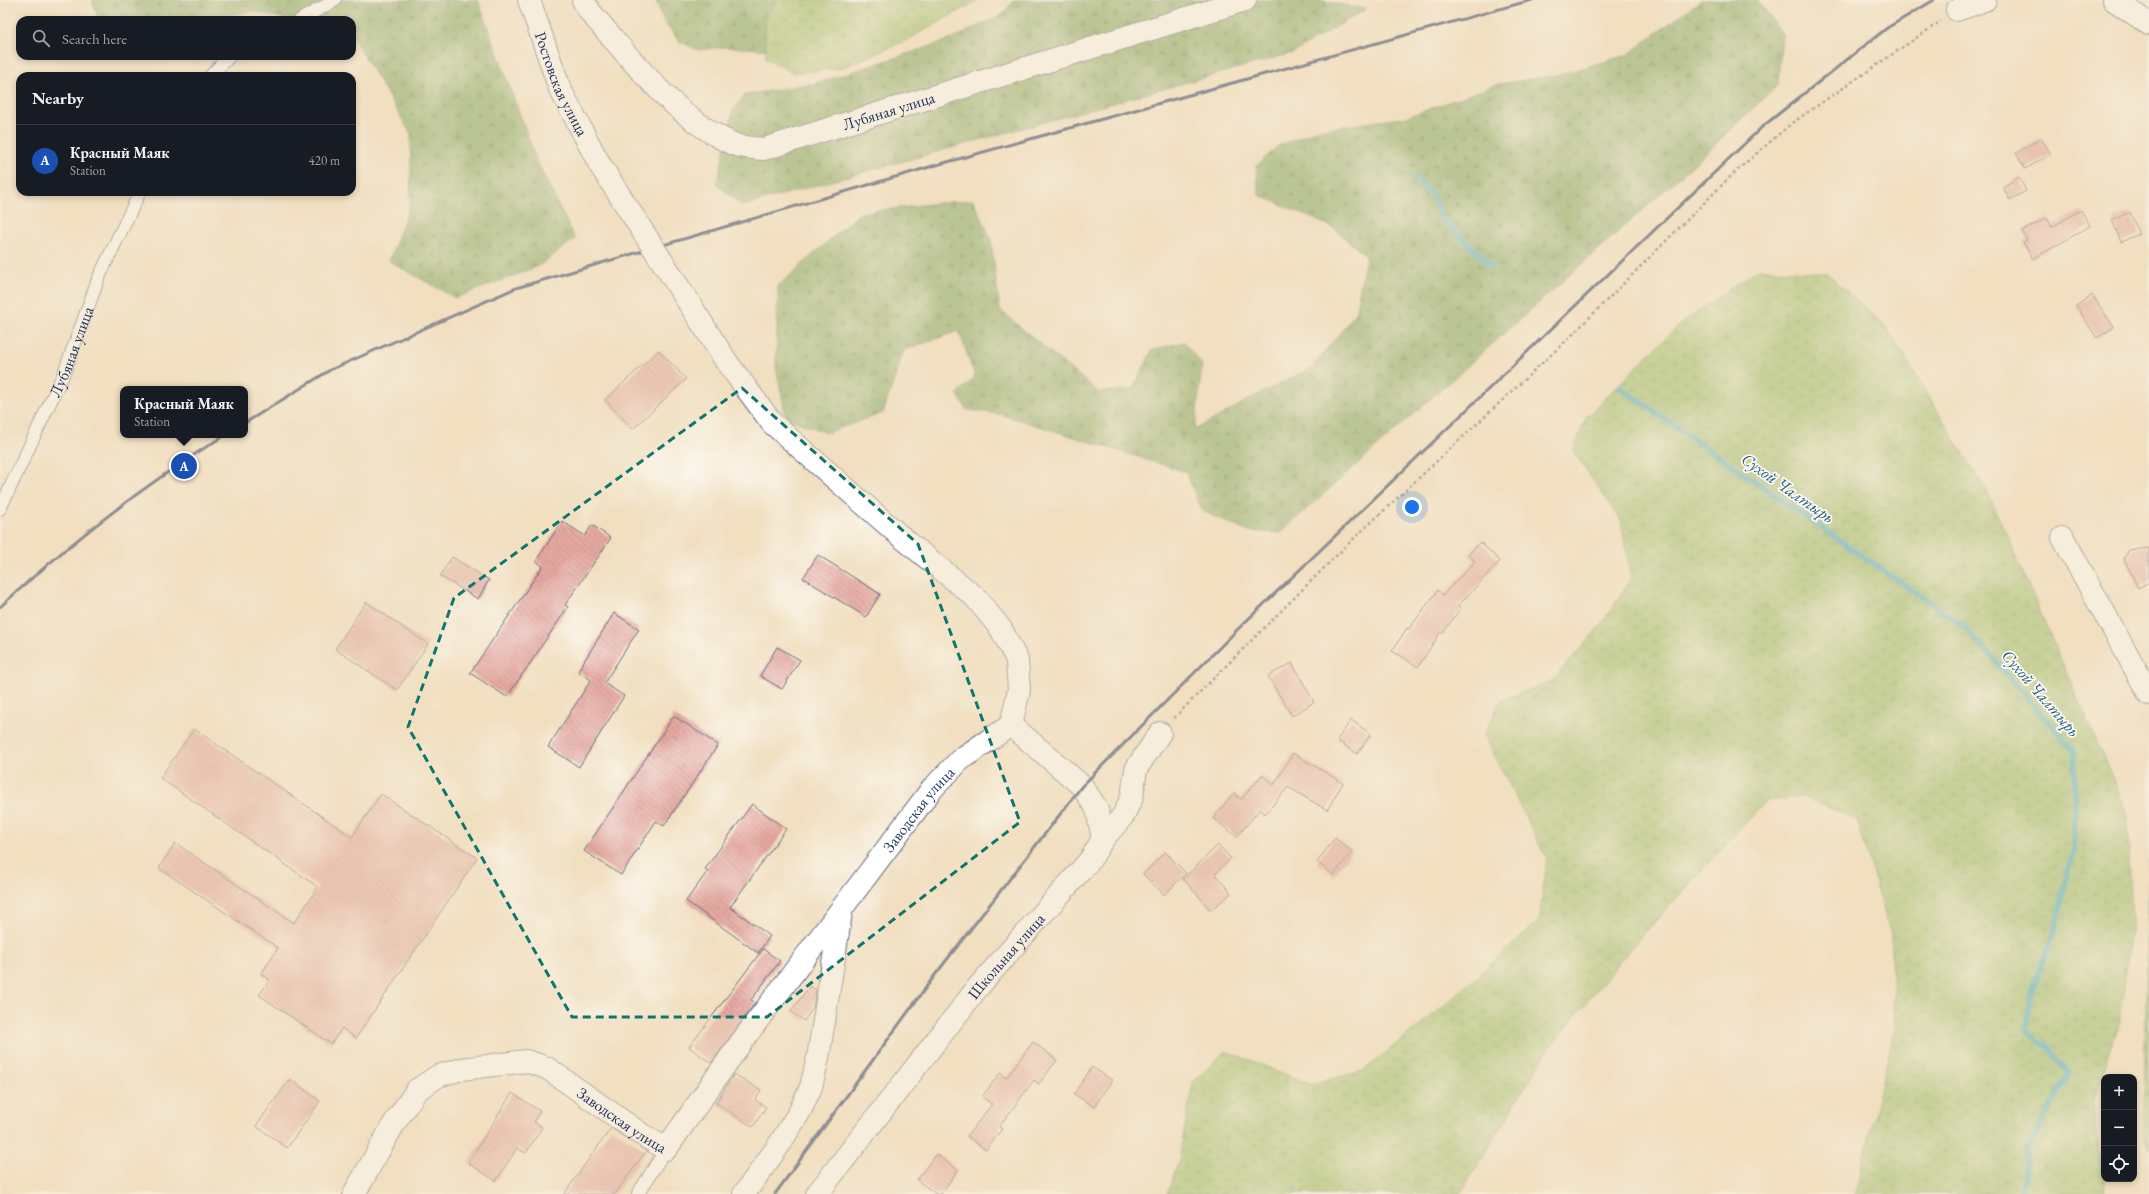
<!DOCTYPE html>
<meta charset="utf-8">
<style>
body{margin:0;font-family:"EB Garamond",serif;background:#20242c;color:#f1f3f6}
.controls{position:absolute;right:12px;bottom:12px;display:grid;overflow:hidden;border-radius:8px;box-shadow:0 2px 6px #0003}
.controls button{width:36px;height:36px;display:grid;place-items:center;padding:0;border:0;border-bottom:1px solid #363941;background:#171b24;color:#f1f3f6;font:20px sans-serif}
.you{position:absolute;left:1412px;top:507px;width:14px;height:14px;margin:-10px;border:3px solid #fff;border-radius:50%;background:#1a73e8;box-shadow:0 0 0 6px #1a73e833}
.badge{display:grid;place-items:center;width:26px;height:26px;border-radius:50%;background:#8c9099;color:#fff;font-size:13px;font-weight:700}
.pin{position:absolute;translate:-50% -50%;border:2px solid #fff;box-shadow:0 1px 4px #0006}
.popup{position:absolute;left:120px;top:386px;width:128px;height:52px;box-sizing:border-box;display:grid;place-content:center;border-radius:8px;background:#171b24;filter:drop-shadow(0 1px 3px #0005);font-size:13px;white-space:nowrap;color:#9ea1a6}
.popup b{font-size:15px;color:#f1f3f6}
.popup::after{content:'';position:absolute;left:50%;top:100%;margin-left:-8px;border:8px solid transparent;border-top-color:#171b24}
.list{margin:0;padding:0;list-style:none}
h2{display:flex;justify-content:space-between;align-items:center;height:52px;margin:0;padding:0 16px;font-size:17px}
h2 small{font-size:13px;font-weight:400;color:#9ea1a6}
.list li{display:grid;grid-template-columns:26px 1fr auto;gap:12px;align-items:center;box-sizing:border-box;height:72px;padding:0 16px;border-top:1px solid #363941}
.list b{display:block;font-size:15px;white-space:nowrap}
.list p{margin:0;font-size:13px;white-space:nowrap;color:#9ea1a6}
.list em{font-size:13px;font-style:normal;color:#9ea1a6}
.icon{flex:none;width:22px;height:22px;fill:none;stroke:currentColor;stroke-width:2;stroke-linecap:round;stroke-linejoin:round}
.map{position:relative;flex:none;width:2149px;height:1194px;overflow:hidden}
.search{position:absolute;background:#171b24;box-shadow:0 2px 6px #0003;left:16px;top:16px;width:340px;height:44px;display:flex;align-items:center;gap:10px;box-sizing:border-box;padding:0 14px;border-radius:12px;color:#9ea1a6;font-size:15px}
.panel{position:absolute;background:#171b24;box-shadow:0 2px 6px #0003;left:16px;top:72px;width:340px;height:124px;border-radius:12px}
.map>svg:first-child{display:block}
.forest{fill:url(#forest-firs);stroke:#4a6b5f}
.wetland{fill:url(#wetland-marsh);stroke:#5a7866}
.cemetery{fill:url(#cemetery-stones);stroke:#5a7866}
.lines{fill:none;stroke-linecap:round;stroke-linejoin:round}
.stream{stroke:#41abc0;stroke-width:6}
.building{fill:url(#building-back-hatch)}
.service-casing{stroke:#666d80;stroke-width:14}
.minor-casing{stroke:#666d80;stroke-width:24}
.path{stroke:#666d80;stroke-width:2.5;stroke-dasharray:3 3;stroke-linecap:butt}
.service{stroke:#fff;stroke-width:12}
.minor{stroke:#fff;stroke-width:22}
.rail{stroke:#1b2f5e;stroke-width:3}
.minor-bridge-casing{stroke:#666d80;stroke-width:24;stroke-linecap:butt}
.minor-bridge{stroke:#fff;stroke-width:22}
.marked{fill:none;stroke:#0f766e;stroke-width:3;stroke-dasharray:8 5;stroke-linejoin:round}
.labels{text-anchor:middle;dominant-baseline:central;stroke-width:3.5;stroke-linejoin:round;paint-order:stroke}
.street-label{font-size:16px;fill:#1b2f5e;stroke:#fdfcf7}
.water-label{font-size:17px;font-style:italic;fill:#285a80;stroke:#fdfcf7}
</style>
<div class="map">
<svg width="2149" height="1194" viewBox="0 0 2149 1194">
<defs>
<pattern id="forest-firs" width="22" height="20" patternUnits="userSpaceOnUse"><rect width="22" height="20" fill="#7aa760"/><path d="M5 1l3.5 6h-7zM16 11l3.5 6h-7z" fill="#638852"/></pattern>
<pattern id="wetland-marsh" width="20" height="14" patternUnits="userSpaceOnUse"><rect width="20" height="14" fill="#98c16d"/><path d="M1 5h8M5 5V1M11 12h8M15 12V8" fill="none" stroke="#7b9d5d"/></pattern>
<pattern id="cemetery-stones" width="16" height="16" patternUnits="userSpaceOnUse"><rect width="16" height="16" fill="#98c16d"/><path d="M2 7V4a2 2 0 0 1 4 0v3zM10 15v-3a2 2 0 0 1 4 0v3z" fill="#7b9d5d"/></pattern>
<pattern id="building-back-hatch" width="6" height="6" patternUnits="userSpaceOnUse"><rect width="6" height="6" fill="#e6a9a0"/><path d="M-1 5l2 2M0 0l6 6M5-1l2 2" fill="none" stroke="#ba8a86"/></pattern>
</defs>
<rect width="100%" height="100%" fill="#fdfcf7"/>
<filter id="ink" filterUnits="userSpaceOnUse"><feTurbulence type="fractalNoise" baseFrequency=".025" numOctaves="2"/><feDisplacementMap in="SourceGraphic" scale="8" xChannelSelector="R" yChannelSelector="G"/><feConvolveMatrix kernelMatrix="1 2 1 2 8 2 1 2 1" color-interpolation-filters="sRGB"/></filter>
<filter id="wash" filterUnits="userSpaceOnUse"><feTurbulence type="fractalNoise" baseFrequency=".012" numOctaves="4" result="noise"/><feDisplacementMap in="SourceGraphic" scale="16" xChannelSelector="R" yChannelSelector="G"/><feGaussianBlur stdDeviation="0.9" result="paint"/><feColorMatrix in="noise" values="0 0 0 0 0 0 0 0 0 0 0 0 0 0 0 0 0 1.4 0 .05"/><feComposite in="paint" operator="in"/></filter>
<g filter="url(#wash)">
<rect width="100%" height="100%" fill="#f1dfc0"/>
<g class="forest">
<path d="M92,0h386l60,164 37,75 -38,28 -82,31 -66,-37 21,-56 1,-71 -59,-98v-16h-63l-36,-9 -47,9h-107z"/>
<path d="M656,0h134l-17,50 -47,-3 -28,3 -19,-9 -16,-20z"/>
<path d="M1014,0h304l48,9 -73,44 -551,153 -25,-22 16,-74 12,-15 76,-13 131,-43 51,-25z"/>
<path d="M1701,0h57l24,34 -4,51 -85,80 -413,368 -33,-2 -45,-20 -16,-39 -186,-58 -33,-4 -10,-16 18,-17 -16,-46 -55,19 -21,63 -56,20 -41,-15 -10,-51 2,-81 82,-73 78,-10 35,-3 18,39 9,71 98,82 35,-3 19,-39 32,-8 18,23 -7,65 58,-33 59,-29 43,-54 11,-58 -34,-29 -73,-32 -3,-29 22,-20 39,-16 90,-13 91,-33 64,-10 65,-19z"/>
</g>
<g class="wetland">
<path d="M777,0h201l-71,40 -66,28 -48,5 -27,-15 -1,-38z"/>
<path d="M1758,269l69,4 59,54 102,166 139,318 5,110 -12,100 -27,83 13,90h-250l39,-167 -4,-92 -34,-115 -53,-23 -38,4 -137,149 -79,97 -90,147h-293l12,-34 14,-78 33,-31 84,33 53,-13 88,-71 88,-79 8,-62 -63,-124 17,-35 50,-18 51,-58 29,-46 -10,-57 -48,-70 14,-35 92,-91z"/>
</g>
<path class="cemetery" d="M2149,860v289l-6,-15z"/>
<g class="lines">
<g class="stream">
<path d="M1415,178l15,14 14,29 48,45"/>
<path d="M1619,387l346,240 110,125 -1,98 -23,91 -20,53 -4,37 20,16 22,27 -42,76 -5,44"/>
</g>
</g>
<g id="blocks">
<g class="building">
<path d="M2041,138l10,16 -26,15 -9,-16z"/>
<path d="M2019,177l7,14 -16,9 -7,-13z"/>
<path d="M2081,210l9,16 -57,33 -10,-17 4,-2 -5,-9 25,-13 5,9z"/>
<path d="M2130,212l9,22 -18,8 -9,-22z"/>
<path d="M2092,295l22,32 -17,11 -21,-32z"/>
<path d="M659,350l27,29 -53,50 -28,-29z"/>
<path d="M562,521l23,15 7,-11 19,13 -46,67 3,2 -61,90 -37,-24 73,-107 -7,-5z"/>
<path d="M1480,542l20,19 -42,45 3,2 -19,26 -2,-1 -22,34 -26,-16 15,-23 2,1 29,-39 5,5 32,-34 -7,-6z"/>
<path d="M2149,548v34l-11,6 -14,-29 5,-9z"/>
<path d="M818,555l62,39 -14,23 -63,-39z"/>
<path d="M452,557l37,23 -11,19 -38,-23z"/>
<path d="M366,602l62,42 -31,46 -62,-41z"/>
<path d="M614,613l25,16 -35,54 20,13 -45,71 -31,-20 43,-67 -13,-9z"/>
<path d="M777,647l23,13 -18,29 -22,-13z"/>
<path d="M1292,663l22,39 -22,14 -24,-40z"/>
<path d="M674,716l44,29 -54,81 -8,-5 -35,54 -37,-24z"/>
<path d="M1351,720l20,14 -14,20 -20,-14z"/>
<path d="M194,729l158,108 29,-43 96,64 -121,180 -14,-10 -11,16 -72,-49 11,-15 -9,-6 17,-26 -119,-80 16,-25 119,80 24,-36 -158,-109z"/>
<path d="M1293,753l50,30 -16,27 -39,-23 -23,27 -5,-5 -23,28 -24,-19 21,-25 7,6 21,-24 12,10z"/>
<path d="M752,804l34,25 -56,78 40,29 -12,17 -72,-52 22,-30 -3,-2z"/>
<path d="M1335,838l17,13 -18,24 -17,-13z"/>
<path d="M1218,845l13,13 -16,16 16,19 -20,17 -28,-31z"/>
<path d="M1165,852l21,21 -22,22 -21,-21z"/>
<path d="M763,949l17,12 -29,39 4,3 -44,60 -22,-16z"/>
<path d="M810,986l6,4 -3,18 -9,13 -13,-10z"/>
<path d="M1033,1042l24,18 -18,24 -5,-4 -35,47 3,2 -16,21 -19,-14 25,-32 -10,-7 18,-24 6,5z"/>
<path d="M1092,1067l20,13 -18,27 -20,-13z"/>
<path d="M734,1074l27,16 -6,10 11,7 -13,20 -37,-24z"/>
<path d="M290,1079l30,22 -33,47 -31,-22z"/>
<path d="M512,1093l28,18 -6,11 8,5 -16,26 -9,-5 -21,33 -28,-18z"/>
<path d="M611,1128l35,23 -31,43h-51z"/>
<path d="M936,1154l22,16 -17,24h-5l-19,-14z"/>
</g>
</g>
</g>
<g filter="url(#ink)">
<use href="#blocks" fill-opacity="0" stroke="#666d80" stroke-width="1"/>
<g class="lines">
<g class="service-casing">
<g id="service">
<path d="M300,20l35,-20"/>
<path d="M210,76l20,-20"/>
<path id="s1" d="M0,509l64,-136 35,-96 41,-85"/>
<path d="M638,1194l28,-45"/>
</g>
</g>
<g class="minor-casing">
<g id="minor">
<path id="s2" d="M529,0l31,89 40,76"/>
<path id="s3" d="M583,0l7,12c42,48 84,105 143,132 9,4 21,4 31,5l481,-149"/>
<path d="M2114,0l35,24"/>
<path d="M1957,10l28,-10"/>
<path d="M689,303l37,58 46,62 127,112 76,62 26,32 16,31 2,30 -8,35"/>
<path d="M2063,538l86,156"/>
<path d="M1103,839l20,-23 9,-19 4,-28 24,-36"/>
<path id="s4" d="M354,1194l41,-72 22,-32 21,-14 24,-7 64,-8 21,7 94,66 25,15 76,-108 189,-251 30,-31 50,-34"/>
<path d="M744,1194l35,-49 21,-34 11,-24 7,-29 23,-145"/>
<path id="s5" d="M817,1194l162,-208 111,-126 13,-21 -6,-30 -15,-23 -71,-61"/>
</g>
</g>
<path class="path" d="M1174,718l175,-175 219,-204 167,-167 57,-49 149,-102"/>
<use href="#service" class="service"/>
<use href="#minor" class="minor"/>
<g class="rail">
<path d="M245,423l85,-53 186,-82 417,-122 599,-166"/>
<path d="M0,607c69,-64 144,-122 225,-172"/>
<path d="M775,1194l160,-219 147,-189 158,-159 522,-500 125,-99 47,-28"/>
</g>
<g class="minor-bridge-casing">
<path id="minor-bridge" d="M600,165l89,138"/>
</g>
<use href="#minor-bridge" class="minor-bridge"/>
</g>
</g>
<path d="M0 0H2149V1194H0ZM742,388l176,156 102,278 -253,195h-195l-164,-290 46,-129z" fill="#f1dfc0" fill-opacity=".55" fill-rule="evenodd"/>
<path class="marked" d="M742,388l176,156 102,278 -253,195h-195l-164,-290 46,-129z"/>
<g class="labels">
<g class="street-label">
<text stroke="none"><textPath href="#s2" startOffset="90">Ростовская улица</textPath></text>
<text stroke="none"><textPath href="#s3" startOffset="372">Лубяная улица</textPath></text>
<text stroke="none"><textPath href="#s1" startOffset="173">Лубяная улица</textPath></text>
<text stroke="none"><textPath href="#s4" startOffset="826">Заводская улица</textPath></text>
<text stroke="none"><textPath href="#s5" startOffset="304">Школьная улица</textPath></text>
<text stroke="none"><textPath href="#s4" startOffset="350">Заводская улица</textPath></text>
</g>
<g class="water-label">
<text transform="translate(1788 488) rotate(35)">Сухой Чалтырь</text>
<text transform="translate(2041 693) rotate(49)">Сухой Чалтырь</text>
</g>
</g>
</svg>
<div class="controls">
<button>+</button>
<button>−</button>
<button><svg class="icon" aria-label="locate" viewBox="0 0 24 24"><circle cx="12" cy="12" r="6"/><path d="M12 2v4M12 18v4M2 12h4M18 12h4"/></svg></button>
</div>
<div class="you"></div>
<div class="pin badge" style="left:184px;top:466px;background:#1a4fb4">A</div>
<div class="popup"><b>Красный Маяк</b>Station</div>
<div class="search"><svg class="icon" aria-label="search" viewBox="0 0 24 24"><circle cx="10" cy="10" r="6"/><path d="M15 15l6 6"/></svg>Search here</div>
<section class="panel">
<h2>Nearby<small></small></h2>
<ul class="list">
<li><span class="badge" style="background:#1a4fb4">A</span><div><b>Красный Маяк</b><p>Station</p></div><em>420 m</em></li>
</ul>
</section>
</div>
